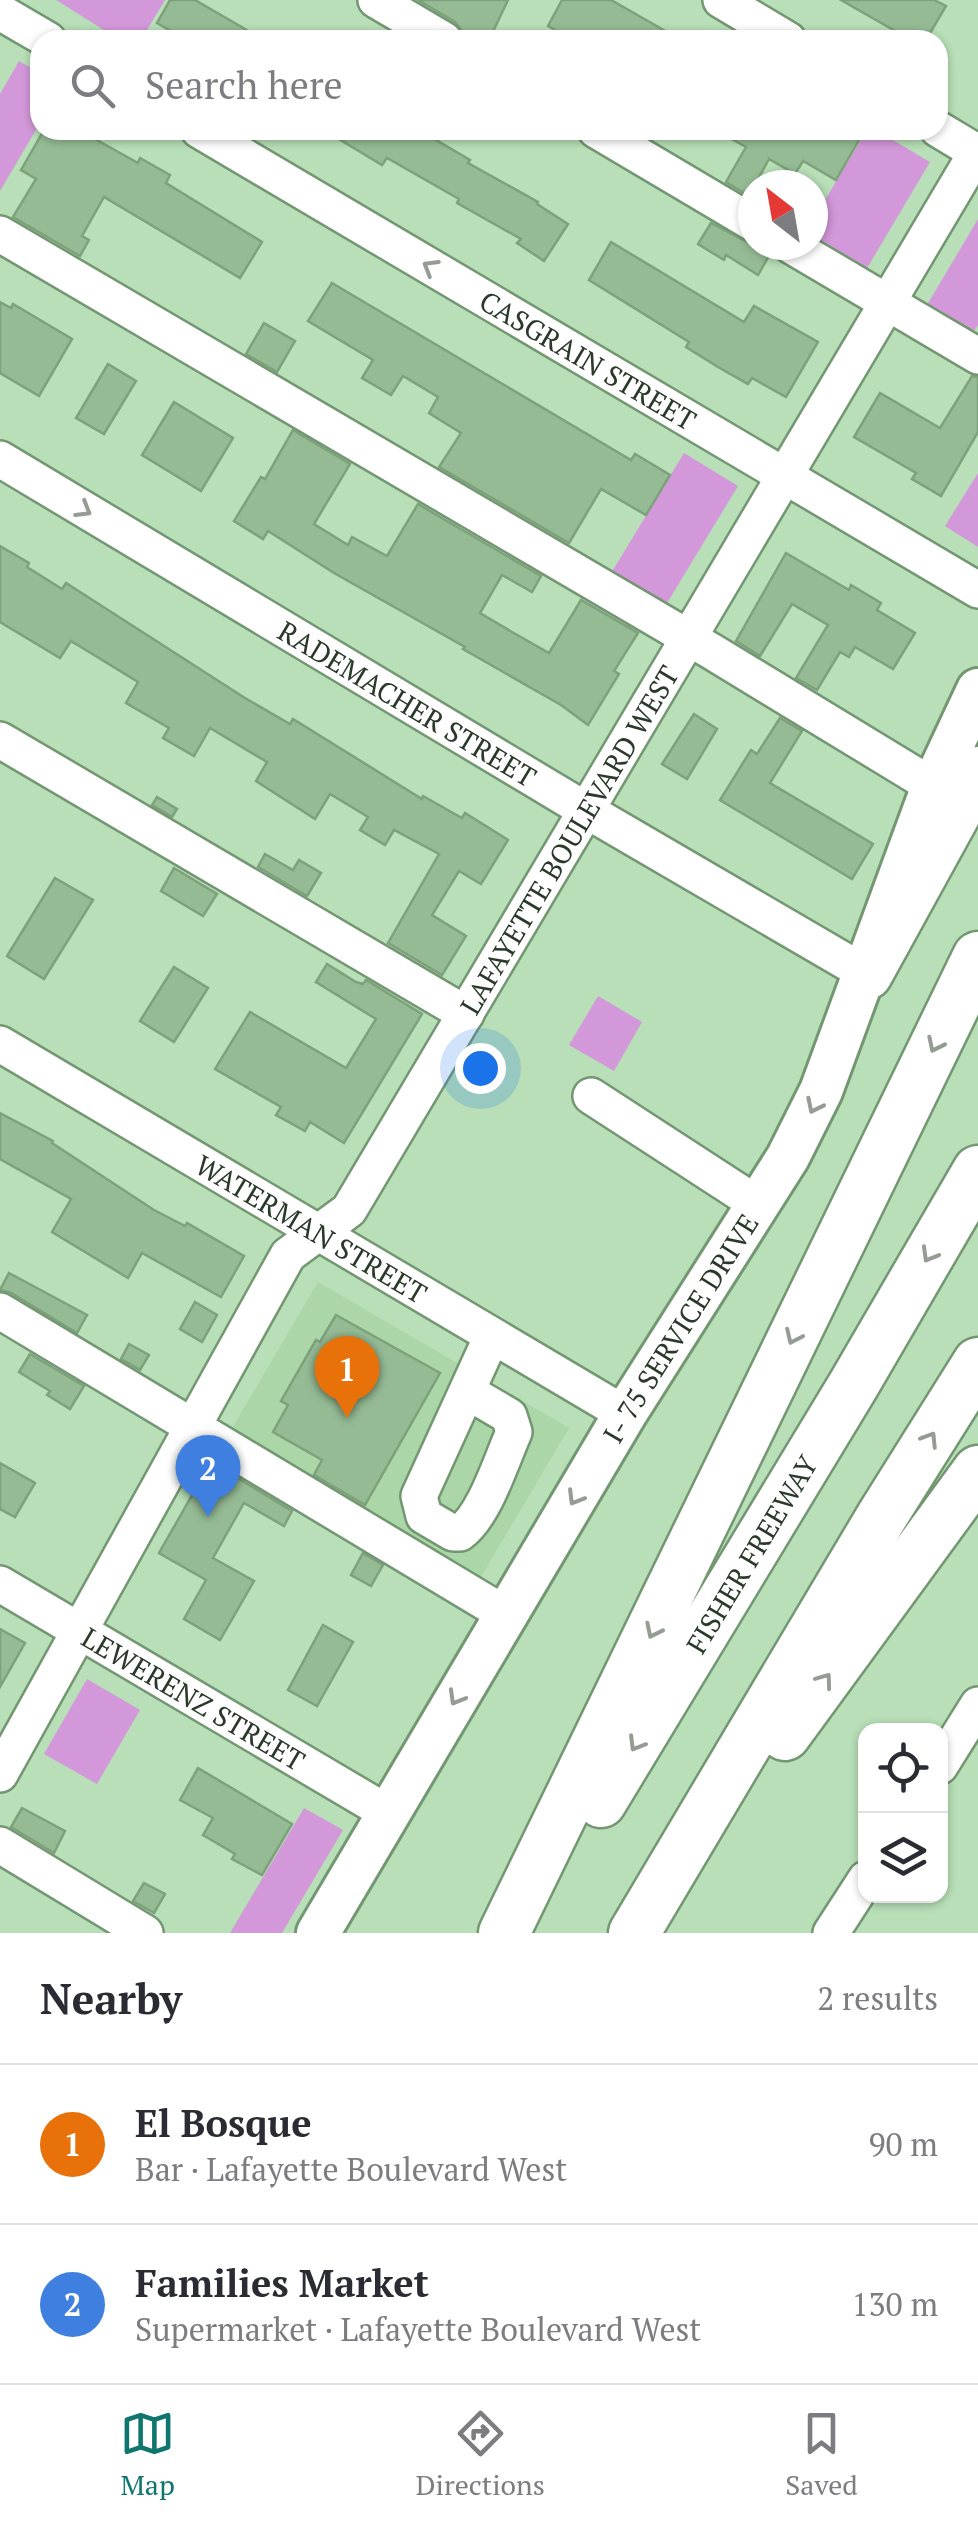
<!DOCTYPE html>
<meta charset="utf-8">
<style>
body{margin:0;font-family:"PT Serif",serif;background:#f2f2f3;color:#2b2b33}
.controls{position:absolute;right:30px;bottom:30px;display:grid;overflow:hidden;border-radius:20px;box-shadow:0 2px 8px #0004}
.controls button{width:90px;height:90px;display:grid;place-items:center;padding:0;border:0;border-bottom:2px solid #e1e1e2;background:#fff;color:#2b2b33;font:50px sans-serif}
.compass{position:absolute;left:738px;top:170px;width:90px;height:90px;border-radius:50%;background:#fff;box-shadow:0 2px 8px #0004;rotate:329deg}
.you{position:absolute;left:480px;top:1068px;width:35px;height:35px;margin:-25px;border:8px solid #fff;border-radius:50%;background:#1a73e8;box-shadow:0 0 0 15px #1a73e833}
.badge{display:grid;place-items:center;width:65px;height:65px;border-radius:50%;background:#0f766e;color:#fff;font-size:32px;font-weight:700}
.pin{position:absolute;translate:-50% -82px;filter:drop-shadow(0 2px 5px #0008)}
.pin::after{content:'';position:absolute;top:52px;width:35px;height:30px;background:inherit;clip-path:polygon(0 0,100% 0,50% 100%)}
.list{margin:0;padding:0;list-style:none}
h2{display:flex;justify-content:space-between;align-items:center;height:130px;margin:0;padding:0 40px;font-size:42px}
h2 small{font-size:32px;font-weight:400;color:#7c7c81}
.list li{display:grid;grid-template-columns:65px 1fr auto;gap:30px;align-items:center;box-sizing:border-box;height:160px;padding:0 40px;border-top:2px solid #e1e1e2}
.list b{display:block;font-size:38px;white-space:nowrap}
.list p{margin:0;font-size:32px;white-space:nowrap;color:#7c7c81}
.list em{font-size:32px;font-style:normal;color:#7c7c81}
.icon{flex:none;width:55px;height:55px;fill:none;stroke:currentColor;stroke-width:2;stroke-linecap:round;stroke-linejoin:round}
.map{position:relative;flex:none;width:978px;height:1933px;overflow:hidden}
.search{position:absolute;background:#fff;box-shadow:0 2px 8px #0004;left:30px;right:30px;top:30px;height:110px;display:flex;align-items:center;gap:25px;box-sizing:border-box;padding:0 35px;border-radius:30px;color:#7c7c81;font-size:38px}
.sheet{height:450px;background:#fff}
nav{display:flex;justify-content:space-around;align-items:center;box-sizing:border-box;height:140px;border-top:2px solid #e1e1e2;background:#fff;font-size:28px;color:#7c7c81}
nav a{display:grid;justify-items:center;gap:5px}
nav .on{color:#0f766e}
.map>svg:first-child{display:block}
.built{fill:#aad6a8}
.green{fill:#d398d9}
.building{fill:#95bb94;stroke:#7da27b;stroke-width:2.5}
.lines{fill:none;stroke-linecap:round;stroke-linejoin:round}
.minor-casing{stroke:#739771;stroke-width:40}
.major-casing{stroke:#739771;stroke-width:48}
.highway-casing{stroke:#739771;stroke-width:55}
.minor{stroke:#fff;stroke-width:35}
.major{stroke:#fff;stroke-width:42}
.highway{stroke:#fff;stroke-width:50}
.oneway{stroke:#949c94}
.labels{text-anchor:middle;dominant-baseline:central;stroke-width:10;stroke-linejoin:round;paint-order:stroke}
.street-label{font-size:28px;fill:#2a3929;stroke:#c5edc3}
</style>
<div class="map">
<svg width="978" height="1933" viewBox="0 0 978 1933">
<rect width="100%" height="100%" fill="#b8dfb7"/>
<path class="built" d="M318,1282l251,146 -91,154 -251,-145z"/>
<g class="green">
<path d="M56,0h109l-24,40h-21z"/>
<path d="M19,61l21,12v50l-40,68v-97z"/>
<path d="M867,130h9l54,32 -67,113 -50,-30v-25z"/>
<path d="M978,219v106l-8,12 -46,-27z"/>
<path d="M684,453l54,33 -74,122 -54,-33z"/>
<path d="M978,473v74l-33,-21z"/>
<path d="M598,996l44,26 -28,49 -45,-26z"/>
<path d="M87,1679l53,31 -43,74 -53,-30z"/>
<path d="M304,1808l39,22 -61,103h-52z"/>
</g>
<g class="building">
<path d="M170,0h25l69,40h-77l-30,-17z"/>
<path d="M418,0h90l-19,40h-12l-14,-8 -8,-10z"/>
<path d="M562,0h49l70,40h-108l-25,-14z"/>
<path d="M841,0h93l12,6 -20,34h-15z"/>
<path d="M44,130h35l59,33 2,-5 30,17 -4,8 96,59 -22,36 -136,-81 -22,39 7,4 -9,16 -67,-39 23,-38 -15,-9z"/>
<path d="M324,130h95l51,30 -2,3 70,39 -1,2 31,20 -24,37 -27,-18 4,-4 -64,-36 2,-4 -72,-41 -5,7z"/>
<path d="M715,130h126l18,10 -23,40 -33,-19 -8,13 -26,-15 -20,37 -23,-14 20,-35z"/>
<path d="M711,223l59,31 -12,21 -32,-20 -2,5 -26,-16z"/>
<path d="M611,242l133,80 10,-16 64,36 -32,55 -34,-19 -4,6 -30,-17 -32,-20 3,-5 -100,-62z"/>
<path d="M332,283l299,177 4,-6 35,21 -24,40 -45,-26 -32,54 -130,-76 22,-34 -32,-20 9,-16 -35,-21 -12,19 -29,-17 11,-18 -65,-39z"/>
<path d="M0,302l11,6 2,-4 59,35 -33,57 -39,-23z"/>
<path d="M264,323l31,18 -18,31 -31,-18z"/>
<path d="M108,364l28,17 -32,53 -28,-16z"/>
<path d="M972,376l6,1v55l-37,64 -29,-17 4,-6 -62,-36 26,-44 60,35z"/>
<path d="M174,402l59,36 -32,53 -59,-36z"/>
<path d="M293,430l57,34 -36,60 34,21 4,-8 35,19 31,-52 123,72 -9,16 -30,-17 -22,38 32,19 37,21 32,-53 57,33 -24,38 5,3 -31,51 -27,-20 -98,-56 2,-2 -131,-74 -66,-42 -5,8 -29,-18 27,-44 4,2z"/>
<path d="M0,546l29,17 -2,4 35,22 4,-6 179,115 45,26 3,-5 129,80 1,-3 39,22 3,-5 43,27 -27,44 -22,-13 -27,44 34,21 -24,39 -54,-32 51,-89 -45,-24 -9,15 -25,-15 8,-13 -38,-23 -15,25 -59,-38 11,-19 -57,-34 -16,28 -31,-18 6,-10 -43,-25 12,-21 -67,-41 -11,17 -60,-36z"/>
<path d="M786,553l63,37 2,-5 30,18 -4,7 38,23 -22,36 -38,-22 -6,10 -9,-5 -23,38 -21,-12 32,-53 -36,-21 -32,52 -24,-15z"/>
<path d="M694,714l23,15 -30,50 -25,-15z"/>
<path d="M780,718l22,13 -32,52 103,61 -21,35 -132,-79 31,-50 6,4z"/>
<path d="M157,797l20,12 -5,8 -20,-12z"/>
<path d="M265,854l28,16 6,-10 22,13 -14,23 -49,-29z"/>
<path d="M174,868l43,26 -14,22 -42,-25z"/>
<path d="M55,878l38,22 -49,79 -37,-23z"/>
<path d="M327,964l29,18 7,2 3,-4 56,34 -78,129 -34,-21 -5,9 -29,-16 5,-8 -66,-38 35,-57 96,56 30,-49 -60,-37z"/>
<path d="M174,967l34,21 -34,54 -34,-21z"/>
<path d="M0,1113l53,28 -1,2 102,67 31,16 2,-3 57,33 -23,41 -79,-44 -14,25 -76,-46 19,-33 -71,-40z"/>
<path d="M9,1273l78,42 -10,18 -66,-40 -11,-3z"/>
<path d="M195,1302l22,13 -15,27 -22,-13z"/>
<path d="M336,1315l104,58 -75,132 -51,-30 8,-15 -49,-28 15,-27 -7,-4 35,-61 4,2z"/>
<path d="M129,1344l20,11 -9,15 -19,-11z"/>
<path d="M30,1354l54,32 -14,23 -23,-14 3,-4 -31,-19z"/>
<path d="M211,1462l81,49 -8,15 -40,-23 -31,55 41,23 -34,59 -36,-21 22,-39 -47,-27z"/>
<path d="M0,1463l35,20 -20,34 -15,-8z"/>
<path d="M363,1553l20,12 -12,21 -20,-11z"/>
<path d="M323,1625l30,17 -36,64 -29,-16z"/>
<path d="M0,1629l25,14 -25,44z"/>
<path d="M198,1768l94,56 -30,51 -30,-16 3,-5 -32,-19 10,-17 -33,-18z"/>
<path d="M22,1808l43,23 -11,22 -43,-26z"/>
<path d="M144,1883l21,11 -11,19 -21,-12z"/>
</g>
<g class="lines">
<g class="minor-casing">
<g id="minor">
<path d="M376,0l68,40"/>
<path d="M721,0l67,40"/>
<path d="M0,12l48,28"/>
<path d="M938,129l40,24"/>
<path id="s1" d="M199,130l779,460"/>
<path d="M596,130l157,93"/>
<path d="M0,234l711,417 222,135"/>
<path d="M790,245l188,111"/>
<path id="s2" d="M0,459l584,350 283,165"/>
<path d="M0,740l466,274"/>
<path id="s3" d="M0,1044l625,370"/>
<path d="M591,1096l168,109"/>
<path d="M0,1311l505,303"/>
<path d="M468,1392l41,24 5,16c-13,29 -29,83 -54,101h-7l-29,-17 -5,-20 73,-160"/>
<path id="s4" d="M0,1584l388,229"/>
<path d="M940,1766l38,-61"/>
<path id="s5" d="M0,1774l288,-519 61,-45 629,-1060"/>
<path d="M0,1845l145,88"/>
<path d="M831,1933l35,-54"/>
</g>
</g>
<g class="major-casing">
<g id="major">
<path id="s6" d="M318,1933l307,-519 163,-257 33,-66 112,-305 45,-96"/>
</g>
</g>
<g class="highway-casing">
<g id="highway">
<path d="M867,974l111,-202"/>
<path d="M785,1735l193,-264"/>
<path id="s7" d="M601,1802l253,-418 124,-213"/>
<path d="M504,1933l474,-976"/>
<path d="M634,1933l248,-417 96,-153"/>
</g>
</g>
<use href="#minor" class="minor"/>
<use href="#major" class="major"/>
<use href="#highway" class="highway"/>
</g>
<defs><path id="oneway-chevron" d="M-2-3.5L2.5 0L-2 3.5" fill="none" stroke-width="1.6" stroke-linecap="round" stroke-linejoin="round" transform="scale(2.5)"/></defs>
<g class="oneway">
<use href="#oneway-chevron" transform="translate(430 267) rotate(-149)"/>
<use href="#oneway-chevron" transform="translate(84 510) rotate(31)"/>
<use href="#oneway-chevron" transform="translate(935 1045) rotate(116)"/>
<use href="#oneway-chevron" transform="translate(814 1106) rotate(116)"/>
<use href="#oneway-chevron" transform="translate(929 1255) rotate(120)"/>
<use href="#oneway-chevron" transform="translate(793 1337) rotate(115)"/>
<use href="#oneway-chevron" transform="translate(930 1439) rotate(-58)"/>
<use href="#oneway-chevron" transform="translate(575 1498) rotate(121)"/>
<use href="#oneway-chevron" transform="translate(653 1631) rotate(116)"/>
<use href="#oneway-chevron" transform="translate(825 1680) rotate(-54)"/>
<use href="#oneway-chevron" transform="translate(456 1698) rotate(120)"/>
<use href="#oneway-chevron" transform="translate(636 1744) rotate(121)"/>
</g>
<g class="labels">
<g class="street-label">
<text stroke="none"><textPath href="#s1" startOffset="452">CASGRAIN STREET</textPath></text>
<text stroke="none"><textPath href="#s2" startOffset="475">RADEMACHER STREET</textPath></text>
<text stroke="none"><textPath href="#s5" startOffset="1100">LAFAYETTE BOULEVARD WEST</textPath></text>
<text stroke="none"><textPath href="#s3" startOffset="362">WATERMAN STREET</textPath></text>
<text stroke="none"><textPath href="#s6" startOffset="705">I- 75 SERVICE DRIVE</textPath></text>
<text stroke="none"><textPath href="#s7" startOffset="290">FISHER FREEWAY</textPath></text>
<text stroke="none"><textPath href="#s4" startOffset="225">LEWERENZ STREET</textPath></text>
</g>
</g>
</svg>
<div class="controls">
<button><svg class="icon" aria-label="locate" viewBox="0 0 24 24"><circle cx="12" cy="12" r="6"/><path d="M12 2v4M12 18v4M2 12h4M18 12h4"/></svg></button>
<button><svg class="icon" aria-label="layers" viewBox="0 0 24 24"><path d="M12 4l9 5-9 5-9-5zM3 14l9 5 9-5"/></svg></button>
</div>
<svg class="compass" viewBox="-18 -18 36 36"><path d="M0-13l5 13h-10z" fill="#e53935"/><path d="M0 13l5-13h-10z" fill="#7c7c81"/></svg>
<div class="you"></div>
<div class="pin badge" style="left:347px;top:1418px;background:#e8710a">1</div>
<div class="pin badge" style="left:208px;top:1517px;background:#3f7fe0">2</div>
<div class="search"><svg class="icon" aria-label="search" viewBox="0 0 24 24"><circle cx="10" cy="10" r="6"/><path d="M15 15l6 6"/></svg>Search here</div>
</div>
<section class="sheet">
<h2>Nearby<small>2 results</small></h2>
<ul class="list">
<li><span class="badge" style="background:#e8710a">1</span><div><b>El Bosque</b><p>Bar · Lafayette Boulevard West</p></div><em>90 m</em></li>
<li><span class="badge" style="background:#3f7fe0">2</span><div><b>Families Market</b><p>Supermarket · Lafayette Boulevard West</p></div><em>130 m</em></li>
</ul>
</section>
<nav>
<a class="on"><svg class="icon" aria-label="map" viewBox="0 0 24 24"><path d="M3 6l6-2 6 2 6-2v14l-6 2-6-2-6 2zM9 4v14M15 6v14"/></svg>Map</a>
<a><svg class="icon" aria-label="directions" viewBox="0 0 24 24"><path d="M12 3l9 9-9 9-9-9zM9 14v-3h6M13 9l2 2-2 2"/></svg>Directions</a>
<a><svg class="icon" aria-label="saved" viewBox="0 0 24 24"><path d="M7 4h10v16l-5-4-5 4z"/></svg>Saved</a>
</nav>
